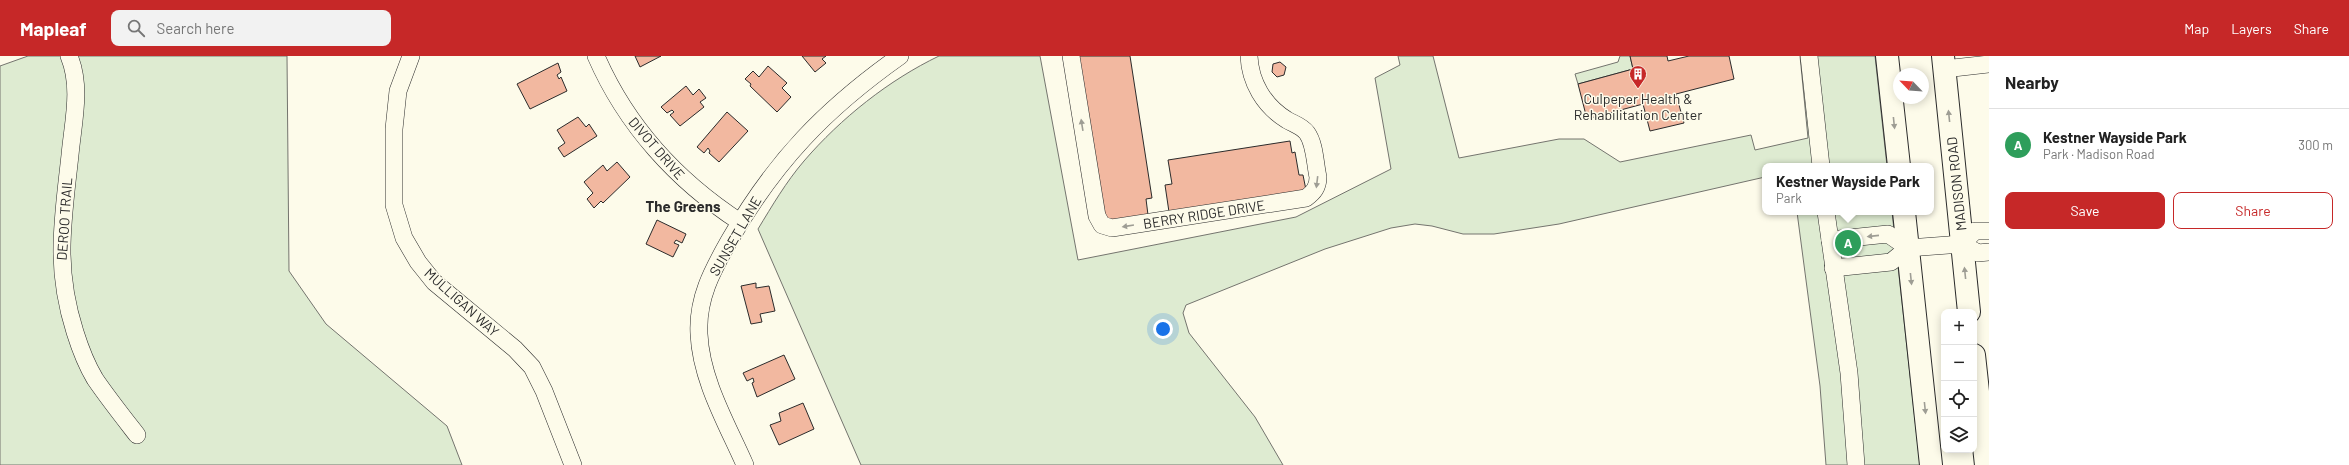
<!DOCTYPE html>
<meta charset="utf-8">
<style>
body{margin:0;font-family:Barlow,sans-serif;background:#f2f2f2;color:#222}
.controls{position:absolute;right:12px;bottom:12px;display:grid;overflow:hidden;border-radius:8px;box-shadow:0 2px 10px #0003}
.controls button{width:36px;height:36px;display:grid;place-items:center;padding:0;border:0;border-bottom:1px solid #e0e0e0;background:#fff;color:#222;font:20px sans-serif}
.compass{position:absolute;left:1893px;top:12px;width:36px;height:36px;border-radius:50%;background:#fff;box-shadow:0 2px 10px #0003;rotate:295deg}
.you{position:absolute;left:1163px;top:273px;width:14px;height:14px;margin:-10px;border:3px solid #fff;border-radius:50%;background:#1a73e8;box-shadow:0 0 0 6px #1a73e833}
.badge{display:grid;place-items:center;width:26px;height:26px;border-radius:50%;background:#c62828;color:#fff;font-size:13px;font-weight:700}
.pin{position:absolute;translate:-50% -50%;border:2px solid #fff;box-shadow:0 1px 4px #0006}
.popup{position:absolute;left:1762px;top:107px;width:172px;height:52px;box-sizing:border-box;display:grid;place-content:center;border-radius:8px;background:#fff;filter:drop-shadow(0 1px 3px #0005);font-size:13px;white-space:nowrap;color:#767676}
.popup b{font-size:15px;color:#222}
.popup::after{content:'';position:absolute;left:50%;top:100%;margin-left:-8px;border:8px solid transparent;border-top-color:#fff}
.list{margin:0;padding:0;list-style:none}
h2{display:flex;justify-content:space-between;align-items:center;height:52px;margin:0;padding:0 16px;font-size:17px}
h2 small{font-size:13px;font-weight:400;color:#767676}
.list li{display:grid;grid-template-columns:26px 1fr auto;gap:12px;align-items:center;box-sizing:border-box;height:72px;padding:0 16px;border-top:1px solid #e0e0e0}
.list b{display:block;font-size:15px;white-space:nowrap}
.list p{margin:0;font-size:13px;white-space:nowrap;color:#767676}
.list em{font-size:13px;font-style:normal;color:#767676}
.actions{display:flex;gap:8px;padding:12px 16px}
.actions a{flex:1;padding:9px 0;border:1px solid #c62828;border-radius:8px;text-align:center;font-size:14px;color:#c62828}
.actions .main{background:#c62828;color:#fff}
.icon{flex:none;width:22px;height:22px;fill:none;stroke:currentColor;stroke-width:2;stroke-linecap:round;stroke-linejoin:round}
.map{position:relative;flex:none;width:1989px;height:409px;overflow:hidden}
header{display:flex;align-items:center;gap:24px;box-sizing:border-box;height:56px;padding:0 20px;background:#c62828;color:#fff}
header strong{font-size:19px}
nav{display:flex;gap:22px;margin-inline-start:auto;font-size:14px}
.search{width:280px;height:36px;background:#f2f2f2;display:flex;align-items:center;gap:10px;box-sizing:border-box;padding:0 14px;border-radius:8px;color:#767676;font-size:15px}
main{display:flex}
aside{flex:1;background:#fff}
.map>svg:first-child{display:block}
.green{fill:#deebd1;stroke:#74746e}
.building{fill:#f2b8a0;stroke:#2b2b2b}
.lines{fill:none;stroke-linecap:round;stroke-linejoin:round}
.minor-casing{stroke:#2b2b2b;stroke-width:18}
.major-casing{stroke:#2b2b2b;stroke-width:24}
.minor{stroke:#fdfbea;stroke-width:17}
.major{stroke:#fdfbea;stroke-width:22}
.oneway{fill:#9e9d94}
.labels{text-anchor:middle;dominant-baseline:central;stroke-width:3;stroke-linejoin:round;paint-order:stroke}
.poi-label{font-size:14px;fill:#2b2b2b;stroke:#fdfbea}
.street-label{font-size:14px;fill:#2b2b2b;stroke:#fdfbea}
.neighbourhood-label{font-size:15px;font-weight:bold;fill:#2b2b2b;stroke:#fdfbea}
</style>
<header>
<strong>Mapleaf</strong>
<div class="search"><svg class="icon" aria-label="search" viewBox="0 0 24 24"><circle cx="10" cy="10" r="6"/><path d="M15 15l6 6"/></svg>Search here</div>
<nav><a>Map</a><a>Layers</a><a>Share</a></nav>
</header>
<main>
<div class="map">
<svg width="1989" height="409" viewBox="0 0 1989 409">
<rect width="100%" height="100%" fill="#fdfbea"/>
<g class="green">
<path d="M28,0h259l2,215 37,53 121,102 15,39h-462v-399z"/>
<path d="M939,0h101l38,204 218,-43 95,-48 -16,-91 25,-13 -2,-9h35l26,102 100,-19h25l36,23 131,-27 4,15 53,-12 -8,-82h75l12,110h-122v11l-206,47 -65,10h-31l-31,-8 -17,-2 -24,4 -66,21 -139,56 -3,8 6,20 66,84 28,48h-422l-103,-236c14,-23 28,-47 46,-68 37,-43 85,-81 135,-105z"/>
<path d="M1620,0h10l3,13 -55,15 -3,-10 43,-12z"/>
<path d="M1797,156h95l28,253h-94l-6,-79z"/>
</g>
<g class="building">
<path d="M635,0h26l-21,11z"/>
<path d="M802,0h24l-4,3 4,4 -11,9z"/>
<path d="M1078,0h52l22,142 -6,1 2,16 -45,7z"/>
<path d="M1630,0h37l1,5 21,-5h40l5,23 -58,15 8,29 -34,8 -7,-27 -56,15 -9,-35 55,-15z"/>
<path d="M1280,6l6,5 -2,8 -7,2 -5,-5 1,-8z"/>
<path d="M558,7l3,9 -4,3 2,4 2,-2 6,14 -37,18 -13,-25z"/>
<path d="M768,10l19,17 -5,5 9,9 -14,15 -27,-26 1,-2 -6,-5 8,-8 6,6z"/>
<path d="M686,30l7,9 6,-6 7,9 -6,4 4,5 -24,19 -10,-11 4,-3 -2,-2 -5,3 -6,-6z"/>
<path d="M727,56l21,19 -29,31 -10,-9 1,-2 -2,-3 -4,5 -7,-6z"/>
<path d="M578,61l8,10 3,-3 8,12 -33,21 -6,-9 7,-5 -8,-13z"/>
<path d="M1290,85l2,12 3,-1 4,23h4l3,15 -137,22 -4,-27 7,-1 -4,-24z"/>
<path d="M617,106l13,15 -27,26 -2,-2 -7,7 -7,-9 6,-6 -9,-11 19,-17 4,6z"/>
<path d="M657,164l29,14 -4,9 -6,-3 -2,3 5,2 -6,12 -27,-13z"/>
<path d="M756,227v5l13,-2 6,25 -15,3 2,8 -11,2 -10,-38z"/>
<path d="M784,299l11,24 -38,18 -5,-14 2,-1 -1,-4 -6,3 -4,-8z"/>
<path d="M803,347l11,26 -35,16 -9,-20 11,-4 -2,-8z"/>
</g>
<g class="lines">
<g class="minor-casing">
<g id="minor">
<path d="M69,0c13,31 4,66 1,99 -7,66 -16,111 5,177 5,16 11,32 20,47 13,19 28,38 42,56"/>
<path d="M411,0l-13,35 -4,38v76l10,33 14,24 16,20 81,67 17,18 12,24 29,74"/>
<path d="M596,0c30,69 81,125 144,166"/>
<path d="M1071,0l26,160 5,9 10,3 194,-30c8,-6 12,-11 12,-21 -3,-13 -3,-33 -11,-44 -5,-7 -13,-9 -20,-13 -23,-14 -37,-38 -38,-64"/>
<path d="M1809,0l12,110"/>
<path d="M1944,13l45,-5"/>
<path d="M1826,156l23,161 7,92"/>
<path d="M1830,184l58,-6 20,14"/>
<path d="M1962,188l13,-13h14"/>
<path d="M1908,192l54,-4 16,9 11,-1"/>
<path d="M1833,212l58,-6 17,-14"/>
<path d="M745,409c-18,-41 -44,-85 -46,-131 -2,-35 13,-63 30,-93 46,-80 96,-132 171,-185"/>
</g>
</g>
<g class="major-casing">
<g id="major">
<path d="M1887,0l12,110"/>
<path d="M1943,0l26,256"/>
<path d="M1904,156l27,253"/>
<path d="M1974,299l12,110"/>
</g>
</g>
<use href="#minor" class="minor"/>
<use href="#major" class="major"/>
</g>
<defs><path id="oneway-solid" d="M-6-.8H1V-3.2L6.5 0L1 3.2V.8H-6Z"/></defs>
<g class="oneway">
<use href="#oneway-solid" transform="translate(1949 60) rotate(-96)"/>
<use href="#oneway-solid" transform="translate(1894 67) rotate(84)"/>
<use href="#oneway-solid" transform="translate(1082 69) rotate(-99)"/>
<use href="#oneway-solid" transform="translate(1317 126) rotate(97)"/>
<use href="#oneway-solid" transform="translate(1128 170) rotate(171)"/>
<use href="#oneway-solid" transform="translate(1873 180) rotate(174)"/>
<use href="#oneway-solid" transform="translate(1965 217) rotate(-96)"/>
<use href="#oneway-solid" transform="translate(1911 223) rotate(84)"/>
<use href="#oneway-solid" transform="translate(1925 352) rotate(84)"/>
</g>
<defs>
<g id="building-pin" transform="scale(0.9)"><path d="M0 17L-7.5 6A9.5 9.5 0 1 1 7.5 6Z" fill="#c62828" stroke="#fdfbea"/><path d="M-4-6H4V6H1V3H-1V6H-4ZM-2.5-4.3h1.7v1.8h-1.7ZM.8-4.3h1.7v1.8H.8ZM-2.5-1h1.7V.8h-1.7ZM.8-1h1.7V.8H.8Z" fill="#fff"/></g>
</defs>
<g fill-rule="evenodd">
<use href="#building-pin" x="1638" y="18"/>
</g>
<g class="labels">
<g class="poi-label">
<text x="1638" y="42">Culpeper Health &amp;<tspan x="1638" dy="16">Rehabilitation Center</tspan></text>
</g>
<g class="street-label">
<text transform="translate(657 92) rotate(49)">DIVOT DRIVE</text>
<text transform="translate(1956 128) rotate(-96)">MADISON ROAD</text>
<text transform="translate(1204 158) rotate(-9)">BERRY RIDGE DRIVE</text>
<text transform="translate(64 163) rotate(-86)">DEROO TRAIL</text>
<text transform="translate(735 180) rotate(-60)">SUNSET LANE</text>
<text transform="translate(462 246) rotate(42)">MULLIGAN WAY</text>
</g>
<g class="neighbourhood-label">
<text x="683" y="150">The Greens</text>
</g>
</g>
</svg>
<div class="controls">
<button>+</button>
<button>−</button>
<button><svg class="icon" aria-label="locate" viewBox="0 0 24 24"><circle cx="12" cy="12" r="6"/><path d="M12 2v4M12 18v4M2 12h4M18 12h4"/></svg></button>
<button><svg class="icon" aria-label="layers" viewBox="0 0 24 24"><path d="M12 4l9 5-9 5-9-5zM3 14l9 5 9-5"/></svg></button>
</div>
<svg class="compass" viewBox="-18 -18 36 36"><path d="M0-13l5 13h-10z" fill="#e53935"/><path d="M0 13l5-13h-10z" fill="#767676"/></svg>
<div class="you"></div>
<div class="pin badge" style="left:1848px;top:187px;background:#2e9e5b">A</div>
<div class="popup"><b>Kestner Wayside Park</b>Park</div>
</div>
<aside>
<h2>Nearby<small></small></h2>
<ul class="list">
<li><span class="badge" style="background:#2e9e5b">A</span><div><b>Kestner Wayside Park</b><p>Park · Madison Road</p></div><em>300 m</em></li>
</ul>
<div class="actions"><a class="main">Save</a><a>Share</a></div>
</aside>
</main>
